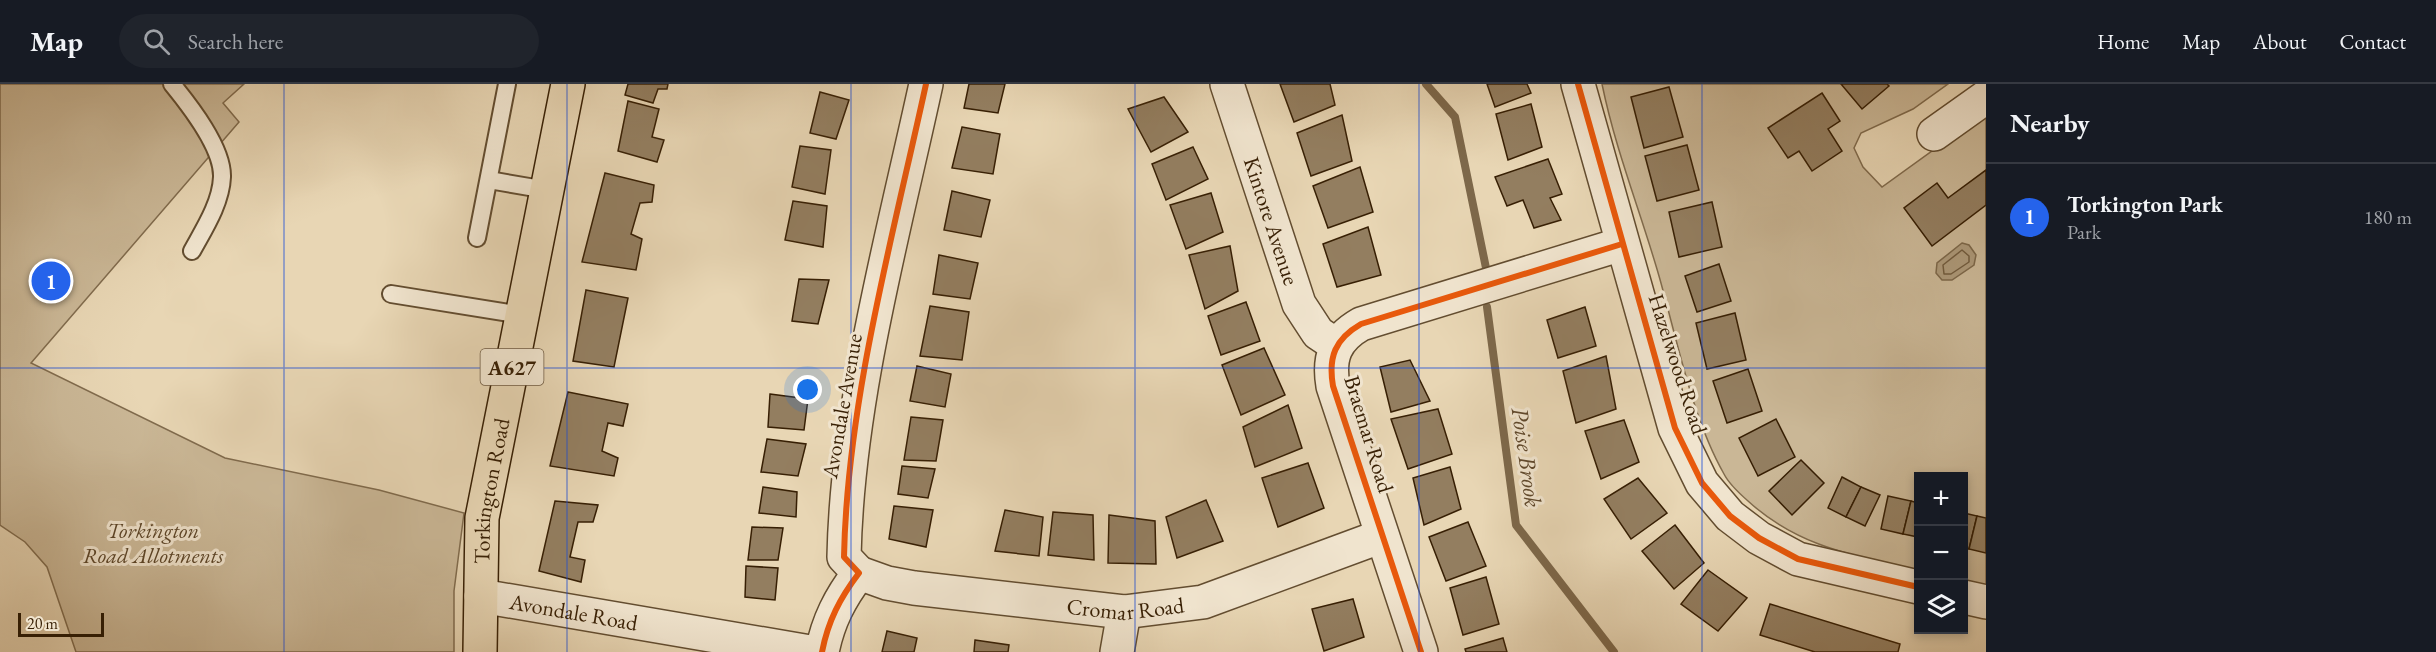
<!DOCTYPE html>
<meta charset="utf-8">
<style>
body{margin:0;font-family:"EB Garamond",serif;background:#20242c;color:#f1f3f6}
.controls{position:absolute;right:18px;bottom:18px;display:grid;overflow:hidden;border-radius:0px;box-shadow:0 3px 9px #0003}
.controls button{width:54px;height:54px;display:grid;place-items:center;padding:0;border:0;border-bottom:2px solid #363941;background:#171b24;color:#f1f3f6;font:30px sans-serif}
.scale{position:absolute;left:18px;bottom:15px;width:86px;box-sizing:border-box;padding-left:6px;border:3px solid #371f04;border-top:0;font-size:16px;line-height:21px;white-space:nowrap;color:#371f04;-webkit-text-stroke:4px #f0e4ce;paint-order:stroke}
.you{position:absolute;left:808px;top:306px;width:21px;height:21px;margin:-15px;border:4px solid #fff;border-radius:50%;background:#1a73e8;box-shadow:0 0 0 9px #1a73e833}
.badge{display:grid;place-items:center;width:39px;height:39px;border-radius:50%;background:#2563eb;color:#fff;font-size:20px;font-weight:700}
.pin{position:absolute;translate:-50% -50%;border:3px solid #fff;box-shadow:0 2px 6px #0006}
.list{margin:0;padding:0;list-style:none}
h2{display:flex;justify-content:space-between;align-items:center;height:78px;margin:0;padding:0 24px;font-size:26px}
h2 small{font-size:20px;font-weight:400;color:#9ea1a6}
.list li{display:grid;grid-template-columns:39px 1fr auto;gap:18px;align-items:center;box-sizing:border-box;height:108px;padding:0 24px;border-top:2px solid #363941}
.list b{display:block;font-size:22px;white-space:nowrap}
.list p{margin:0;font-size:20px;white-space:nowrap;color:#9ea1a6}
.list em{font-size:20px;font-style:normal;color:#9ea1a6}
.icon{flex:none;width:33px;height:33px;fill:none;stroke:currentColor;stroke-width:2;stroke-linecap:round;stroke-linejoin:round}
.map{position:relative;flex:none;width:1986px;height:568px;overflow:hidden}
header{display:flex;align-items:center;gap:36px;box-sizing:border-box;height:84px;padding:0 30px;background:#171b24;border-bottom:2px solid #363941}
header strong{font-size:28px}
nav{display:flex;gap:33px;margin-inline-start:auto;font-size:21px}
.search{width:420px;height:54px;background:#20242c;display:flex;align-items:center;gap:15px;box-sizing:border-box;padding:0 21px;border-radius:33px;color:#9ea1a6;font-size:22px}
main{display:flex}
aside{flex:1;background:#171b24}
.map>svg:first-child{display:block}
.green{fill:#cab796;stroke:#806b4d;stroke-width:1.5}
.water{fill:#ac9878;stroke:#7d684a;stroke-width:1.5}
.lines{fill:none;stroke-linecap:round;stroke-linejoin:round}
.shore{stroke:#725c3e;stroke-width:1.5}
.stream{stroke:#7d684a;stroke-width:8}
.building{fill:#937e60;stroke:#371f04;stroke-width:1.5}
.service-casing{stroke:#634d30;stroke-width:20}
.minor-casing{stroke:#634d30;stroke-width:36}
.primary-casing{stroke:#371f04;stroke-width:36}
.service{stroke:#f0e4ce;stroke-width:16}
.minor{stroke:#f0e4ce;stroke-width:33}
.primary{stroke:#e8d6b4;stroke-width:33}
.cycleway-casing{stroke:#f0e4ce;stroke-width:10}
.cycleway{stroke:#e8590c;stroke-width:6}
.grid{fill:none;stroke:#1d4ed8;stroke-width:1.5;stroke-opacity:0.55}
.labels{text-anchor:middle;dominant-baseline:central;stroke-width:6;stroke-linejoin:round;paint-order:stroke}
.shield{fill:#f0e4ce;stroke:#6e5a41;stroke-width:1.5}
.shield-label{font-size:21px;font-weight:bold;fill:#371f04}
.street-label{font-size:22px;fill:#371f04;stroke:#f0e4ce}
.park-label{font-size:22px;font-style:italic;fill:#5c4528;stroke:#f0e4ce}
.water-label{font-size:24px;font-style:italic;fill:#60492d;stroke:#f0e4ce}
</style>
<header>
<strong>Map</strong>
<div class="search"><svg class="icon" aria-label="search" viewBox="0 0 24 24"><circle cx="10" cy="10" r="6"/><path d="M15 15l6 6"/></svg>Search here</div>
<nav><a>Home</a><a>Map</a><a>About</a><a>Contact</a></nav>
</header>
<main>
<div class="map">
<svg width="1986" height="568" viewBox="0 0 1986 568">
<rect width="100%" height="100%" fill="#e8d6b4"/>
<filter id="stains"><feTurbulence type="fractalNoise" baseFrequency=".00333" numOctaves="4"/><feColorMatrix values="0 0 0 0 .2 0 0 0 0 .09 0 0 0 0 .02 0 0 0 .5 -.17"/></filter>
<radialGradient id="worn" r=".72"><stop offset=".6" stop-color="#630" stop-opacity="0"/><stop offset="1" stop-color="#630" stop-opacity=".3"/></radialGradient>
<g class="green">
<path d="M0,0h244l-21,19 16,19 -208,241 194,95 154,32 85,23 -10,78v61h-378l-29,-85 -22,-25 -25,-17z"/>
<path d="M1602,0h346l-35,25 -52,24 -7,15 9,19 19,20 104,-75v476l-22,-5v-107h-46v95c-62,-15 -120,-24 -170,-70 -8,-7 -19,-17 -24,-27 -32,-56 -47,-135 -65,-198 -19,-66 -43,-124 -57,-192z"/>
</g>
<path class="water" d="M1962,159l7,2 7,10 -2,10 -22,15h-10l-6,-7 1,-10z"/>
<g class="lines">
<path class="shore" d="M1962,166l7,6v6l-18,12h-7l-1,-9z"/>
<g class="stream">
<path d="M1426,0l29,33 31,151"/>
<path d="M1487,223l29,218 98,127"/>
</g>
</g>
<g class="building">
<path d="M628,0h40l-1,5h-9l-5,14 -28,-8z"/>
<path d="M969,0h36l-7,29 -34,-5z"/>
<path d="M1280,0h50l5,21 -41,17z"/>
<path d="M1487,0h40l4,9 -36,14z"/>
<path d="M1841,0h46l2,2 -27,23z"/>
<path d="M1669,3l14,50 -39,11 -13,-51z"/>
<path d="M820,8l29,8 -13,39 -26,-6z"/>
<path d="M1822,9l18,28 -12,8 14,22 -30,20 -13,-20 -11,7 -20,-30z"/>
<path d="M1164,13l24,35 -37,20 -23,-43z"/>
<path d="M628,17l31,8 -7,28 12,3 -7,22 -39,-11z"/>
<path d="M1531,20l11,43 -34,13 -12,-46z"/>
<path d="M1342,31l10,46 -41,15 -14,-43z"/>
<path d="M962,43l38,7 -7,40 -41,-6z"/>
<path d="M1687,61l12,45 -42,11 -12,-45z"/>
<path d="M800,62l31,4 -6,44 -33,-7z"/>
<path d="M1193,63l15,32 -42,21 -14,-36z"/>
<path d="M1548,75l14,35 -12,4 11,22 -27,8 -11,-28 -16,6 -12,-29z"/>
<path d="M1360,83l13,45 -45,16 -15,-42z"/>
<path d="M1986,86v35l-54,41 -28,-38 33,-25 11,15z"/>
<path d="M605,89l49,12 -2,17 -12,1 -9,31 11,5 -6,31 -54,-8z"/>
<path d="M952,107l38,9 -9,37 -37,-7z"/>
<path d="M1211,109l12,39 -37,17 -16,-44z"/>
<path d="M793,117l34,5 -4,41 -38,-7z"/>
<path d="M1712,118l10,45 -43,10 -10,-45z"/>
<path d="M1368,143l13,48 -44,12 -14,-43z"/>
<path d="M1230,162l8,45 -33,18 -16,-54z"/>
<path d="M939,171l39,8 -8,36 -37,-5z"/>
<path d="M1719,180l12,37 -34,11 -12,-36z"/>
<path d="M799,195l30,1 -11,44 -26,-3z"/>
<path d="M586,206l42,8 -14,69 -41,-6z"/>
<path d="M1246,218l14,39 -39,14 -13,-39z"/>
<path d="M930,222l39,6 -7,48 -42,-4z"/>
<path d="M1585,223l11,39 -38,12 -11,-38z"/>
<path d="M1735,229l11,47 -39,9 -11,-46z"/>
<path d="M1264,264l21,47 -44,20 -19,-50z"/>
<path d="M1606,272l10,53 -40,14 -13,-52z"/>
<path d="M1410,276l20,41 -39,11 -11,-45z"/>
<path d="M917,282l34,8 -6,33 -35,-6z"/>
<path d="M1748,285l14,42 -35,12 -14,-42z"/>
<path d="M568,308l60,12 -5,22 -15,-3 -6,28 16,7 -4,18 -64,-10z"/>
<path d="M770,310l38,5 -4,31 -36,-3z"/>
<path d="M1288,321l14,43 -47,19 -12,-40z"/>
<path d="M1438,325l14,45 -44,15 -17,-50z"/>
<path d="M911,333l32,3 -7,41 -32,-1z"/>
<path d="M1776,335l19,38 -37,19 -19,-38z"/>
<path d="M1624,336l15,42 -38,17 -16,-48z"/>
<path d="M767,355l39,5 -8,32 -37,-4z"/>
<path d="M1801,376l23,23 -32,32 -23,-24z"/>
<path d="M1308,379l16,45 -46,19 -16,-49z"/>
<path d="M902,382l33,3 -7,29 -30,-4z"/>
<path d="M1450,383l11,42 -37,16 -11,-47z"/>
<path d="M1842,393l19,10 -15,30 -18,-9z"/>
<path d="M1638,394l29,35 -36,26 -27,-40z"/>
<path d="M763,403l34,5 -1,25 -37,-4z"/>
<path d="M1861,403l19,8 -15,31 -19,-9z"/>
<path d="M1888,412l23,5 -8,33 -22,-5z"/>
<path d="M1206,416l17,41 -46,17 -11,-41z"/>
<path d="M555,417l43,4 -5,17h-15l-8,35 15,3 -4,22 -42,-11z"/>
<path d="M1911,417l7,2v34l-15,-3z"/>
<path d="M894,422l39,4 -7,37 -37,-8z"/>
<path d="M1005,426l38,7 -4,39 -44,-5z"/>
<path d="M1053,428l40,3 1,45 -46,-5z"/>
<path d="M1964,429l13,3 -8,33 -5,-2z"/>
<path d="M1109,431l46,6 1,43 -48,-1z"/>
<path d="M1977,432l9,2v35l-17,-4z"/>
<path d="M1468,438l18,44 -40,15 -17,-44z"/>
<path d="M1675,441l29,38 -30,26 -32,-38z"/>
<path d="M752,443l31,1 -5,32h-30z"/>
<path d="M746,482l32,2 -3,32 -30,-3z"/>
<path d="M1708,486l39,28 -29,33 -37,-27z"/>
<path d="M1486,493l13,47 -36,11 -13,-47z"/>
<path d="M1353,515l11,38 -40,14 -12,-42z"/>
<path d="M1770,520l130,40 -2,8h-83l-55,-17z"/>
<path d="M887,547l30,7 -3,14h-32z"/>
<path d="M1503,554l4,14h-41l-1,-3z"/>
<path d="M975,556l34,5 -1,7h-34z"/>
</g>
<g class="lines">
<g class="service-casing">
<g id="service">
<path d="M172,0c18,22 51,64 50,93 -1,26 -18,52 -30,74"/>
<path d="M489,96l58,10"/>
<path d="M477,154l30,-154"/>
<path d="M391,210l131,21"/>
</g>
</g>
<g class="minor-casing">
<g id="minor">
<path id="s1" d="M1227,0l72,220 19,29 18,12"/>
<path d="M1578,0l97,344 27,55 28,33 29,22 39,21 120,28"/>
<path d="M1934,50l52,-37"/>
<path id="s2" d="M859,489l28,10 27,5 210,24 79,-10 179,-66"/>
<path id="s3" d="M481,512l329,56"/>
<path d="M1964,513l22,5"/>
<path d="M822,568c6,-31 18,-54 37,-79l-15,-16c3,-155 49,-321 82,-473"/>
<path d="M1117,568l7,-40"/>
<path d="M1421,568l-88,-266c-5,-29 2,-47 28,-62l261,-80"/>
</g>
</g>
<g class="primary-casing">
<g id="primary">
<path id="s4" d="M480,568l2,-134 86,-434"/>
</g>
</g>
<use href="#service" class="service"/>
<use href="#minor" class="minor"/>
<use href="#primary" class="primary"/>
<g class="cycleway-casing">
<g id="cycleway">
<path d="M1578,0l97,344 27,55 28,33 29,22 39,21 120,28"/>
<path d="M822,568c6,-31 18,-54 37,-79l-15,-16c3,-155 49,-321 82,-473"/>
<path d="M1421,568l-88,-266c-5,-29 2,-47 28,-62l261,-80"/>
</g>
</g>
<use href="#cycleway" class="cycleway"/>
</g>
<path class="grid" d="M284,0v568M567,0v568M851,0v568M1135,0v568M1419,0v568M1702,0v568M0,284h1986"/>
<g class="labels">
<rect class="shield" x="480.5" y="265" width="63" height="36" rx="4.5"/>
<g class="shield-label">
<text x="512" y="283">A627</text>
</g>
<g class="street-label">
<text stroke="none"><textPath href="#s1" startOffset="144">Kintore Avenue</textPath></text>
<text transform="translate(1678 280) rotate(72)">Hazelwood Road</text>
<text transform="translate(842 322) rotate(-80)">Avondale Avenue</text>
<text transform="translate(1369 350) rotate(73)">Braemar Road</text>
<text stroke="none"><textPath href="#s4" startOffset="162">Torkington Road</textPath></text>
<text stroke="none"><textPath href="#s2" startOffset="270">Cromar Road</textPath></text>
<text stroke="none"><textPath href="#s3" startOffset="94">Avondale Road</textPath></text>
</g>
<g class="park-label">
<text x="153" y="446">Torkington<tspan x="153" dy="25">Road Allotments</tspan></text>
</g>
<g class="water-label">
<text transform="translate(1527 373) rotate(82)">Poise Brook</text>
</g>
</g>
<rect width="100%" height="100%" filter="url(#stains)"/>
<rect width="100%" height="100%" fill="url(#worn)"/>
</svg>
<div class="controls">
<button>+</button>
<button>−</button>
<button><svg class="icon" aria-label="layers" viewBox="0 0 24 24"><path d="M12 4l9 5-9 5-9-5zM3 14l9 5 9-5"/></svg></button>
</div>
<div class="scale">20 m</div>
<div class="you"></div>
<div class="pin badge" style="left:51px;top:197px">1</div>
</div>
<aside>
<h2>Nearby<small></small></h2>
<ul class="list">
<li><span class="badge">1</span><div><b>Torkington Park</b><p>Park</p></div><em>180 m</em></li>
</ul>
</aside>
</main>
